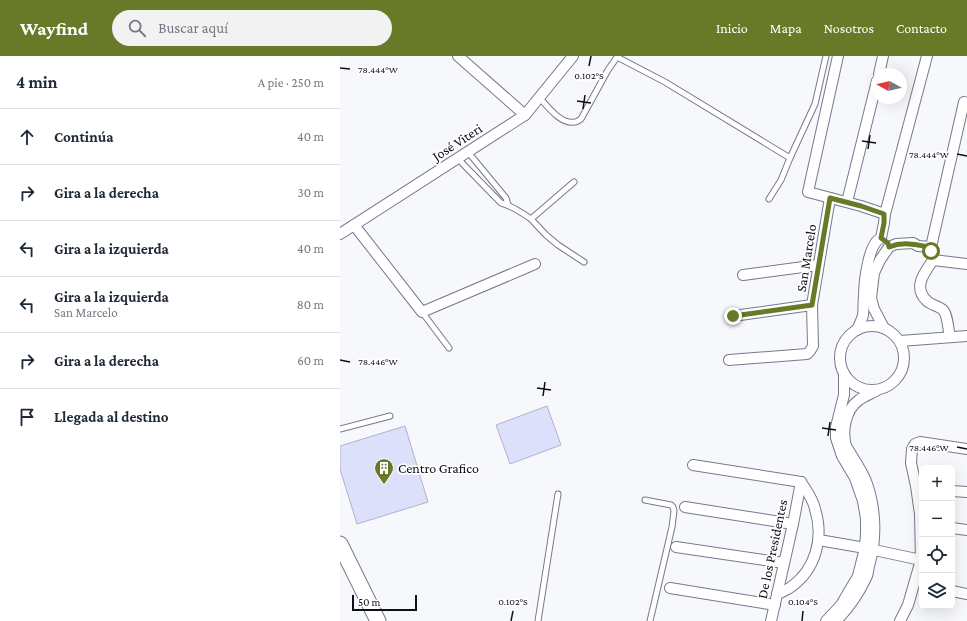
<!DOCTYPE html>
<html lang="es">
<meta charset="utf-8">
<style>
body{margin:0;font-family:"Crimson Pro",serif;background:#f2f2f3;color:#1f2937}
.controls{position:absolute;right:12px;bottom:12px;display:grid;overflow:hidden;border-radius:6px;box-shadow:0 4px 16px #0002}
.controls button{width:36px;height:36px;display:grid;place-items:center;padding:0;border:0;border-bottom:1px solid #e0e1e3;background:#fff;color:#1f2937;font:20px sans-serif}
.compass{position:absolute;left:531px;top:12px;width:36px;height:36px;border-radius:50%;background:#fff;box-shadow:0 4px 16px #0002;rotate:278deg}
.scale{position:absolute;left:12px;bottom:10px;width:65px;box-sizing:border-box;padding-left:4px;border:2px solid #0f1017;border-top:0;font-size:11px;line-height:14px;white-space:nowrap;color:#0f1017;-webkit-text-stroke:3px #fff;paint-order:stroke}
.stop{position:absolute;width:12px;height:12px;margin:-9px;border:3px solid #687927;border-radius:50%;background:#fff}
.stop.end{background:#687927;border-color:#fff;box-shadow:0 1px 4px #0008}
.list{margin:0;padding:0;list-style:none}
h2{display:flex;justify-content:space-between;align-items:center;height:52px;margin:0;padding:0 16px;font-size:17px}
h2 small{font-size:13px;font-weight:400;color:#747a83}
.list li{display:grid;grid-template-columns:26px 1fr auto;gap:12px;align-items:center;box-sizing:border-box;height:56px;padding:0 16px;border-top:1px solid #e0e1e3}
.list b{display:block;font-size:15px;white-space:nowrap}
.list p{margin:0;font-size:13px;white-space:nowrap;color:#747a83}
.list em{font-size:13px;font-style:normal;color:#747a83}
.icon{flex:none;width:22px;height:22px;fill:none;stroke:currentColor;stroke-width:2;stroke-linecap:round;stroke-linejoin:round}
.map{position:relative;flex:none;width:627px;height:565px;overflow:hidden}
header{display:flex;align-items:center;gap:24px;box-sizing:border-box;height:56px;padding:0 20px;background:#687927;color:#fff}
header strong{font-size:19px}
nav{display:flex;gap:22px;margin-inline-start:auto;font-size:14px}
.search{width:280px;height:36px;background:#f2f2f3;display:flex;align-items:center;gap:10px;box-sizing:border-box;padding:0 14px;border-radius:22px;color:#747a83;font-size:15px}
main{display:flex}
aside{flex:1;background:#fff}
.map>svg:first-child{display:block}
.building{fill:#dce0fa;stroke:#b0b3c7}
.lines{fill:none;stroke-linecap:round;stroke-linejoin:round}
.service-casing{stroke:#76798c;stroke-width:7}
.minor-casing{stroke:#76798c;stroke-width:12}
.secondary-casing{stroke:#76798c;stroke-width:17}
.service{stroke:#fff;stroke-width:5}
.minor{stroke:#fff;stroke-width:10}
.secondary{stroke:#fff;stroke-width:15}
.route{stroke:#687927;stroke-width:5}
.ticks{fill:none;stroke:#0f1017;stroke-width:1.5}
.labels{text-anchor:middle;dominant-baseline:central;stroke-width:3.5;stroke-linejoin:round;paint-order:stroke}
.street-label{font-size:14px;fill:#0f1017;stroke:#fff}
.poi-label{font-size:14px;fill:#0f1017;stroke:#fff;text-anchor:start}
.ticks-label{font-size:10px;text-anchor:middle;fill:#0f1017;stroke:#fff;stroke-width:3.5;stroke-linejoin:round;paint-order:stroke}
</style>
<header>
<strong>Wayfind</strong>
<div class="search"><svg class="icon" aria-label="search" viewBox="0 0 24 24"><circle cx="10" cy="10" r="6"/><path d="M15 15l6 6"/></svg>Buscar aquí</div>
<nav><a>Inicio</a><a>Mapa</a><a>Nosotros</a><a>Contacto</a></nav>
</header>
<main>
<aside>
<h2>4 min<small>A pie · 250 m</small></h2>
<ul class="list">
<li><svg class="icon" aria-label="ahead" viewBox="0 0 24 24"><path d="M12 20V5M6 11l6-6 6 6"/></svg><div><b>Continúa</b></div><em>40 m</em></li>
<li><svg class="icon" aria-label="right" viewBox="0 0 24 24"><path d="M7 20v-9h11M14 6l5 5-5 5"/></svg><div><b>Gira a la derecha</b></div><em>30 m</em></li>
<li><svg class="icon" aria-label="left" viewBox="0 0 24 24"><path d="M17 20v-9H6M10 6l-5 5 5 5"/></svg><div><b>Gira a la izquierda</b></div><em>40 m</em></li>
<li><svg class="icon" aria-label="left" viewBox="0 0 24 24"><path d="M17 20v-9H6M10 6l-5 5 5 5"/></svg><div><b>Gira a la izquierda</b><p>San Marcelo</p></div><em>80 m</em></li>
<li><svg class="icon" aria-label="right" viewBox="0 0 24 24"><path d="M7 20v-9h11M14 6l5 5-5 5"/></svg><div><b>Gira a la derecha</b></div><em>60 m</em></li>
<li><svg class="icon" aria-label="arrive" viewBox="0 0 24 24"><path d="M6 21V4h12l-3 4 3 4H6"/></svg><div><b>Llegada al destino</b></div></li>
</ul>
</aside>
<div class="map">
<svg width="627" height="565" viewBox="0 0 627 565">
<rect width="100%" height="100%" fill="#f7f8fc"/>
<g class="building">
<path d="M207,350l14,39 -51,19 -14,-39z"/>
<path d="M65,370l23,76 -71,22 -17,-55v-23z"/>
</g>
<g class="lines">
<g class="service-casing">
<g id="service">
<path d="M199,41c8,9 22,28 36,25 2,0 4,-2 6,-3l27,-49 9,-13 48,25 125,76 -9,22 -12,19"/>
<path d="M128,96l38,46 2,7"/>
<path d="M118,102l5,6 38,39c11,3 20,9 30,16l43,-37"/>
<path d="M450,102l25,-54 11,-48"/>
<path d="M191,163l15,16 12,10 26,17"/>
<path d="M82,256l27,36"/>
<path d="M0,373l50,-13"/>
<path d="M305,444l26,5 2,2 1,4 -2,16 -22,94"/>
<path d="M198,565l20,-127"/>
</g>
</g>
<g class="minor-casing">
<g id="minor">
<path d="M118,0l67,59"/>
<path d="M498,0l-30,136 53,14 24,8"/>
<path d="M539,18l4,-18"/>
<path d="M507,146l30,-121"/>
<path d="M14,169l68,87 113,-48"/>
<path d="M0,178l185,-119 48,-59"/>
<path d="M593,204l34,4"/>
<path d="M403,219l75,-10"/>
<path d="M393,260l79,-11"/>
<circle cx="532" cy="302" r="32"/>
<path d="M544,272l-10,-19 -3,-11 3,-25 6,-13 9,-13 7,-3 17,-1 5,3 13,1"/>
<path d="M517,274c2,-5 5,-10 6,-15 1,-6 0,-12 1,-19 0,-12 4,-53 17,-58l3,-15 1,-9 42,-158"/>
<path d="M610,281c-2,-7 -2,-22 -7,-27 -4,-4 -12,-5 -16,-9 -15,-14 -2,-29 6,-41l-2,-9v-4l33,-145"/>
<path d="M560,285l67,-5"/>
<path d="M389,304l78,-6 3,-3 3,-5 -1,-41 18,-107"/>
<path d="M353,409l108,17"/>
<path d="M612,435l15,1"/>
<path d="M345,451l108,17"/>
<path d="M612,472l15,2"/>
<path d="M479,484l46,8 56,12"/>
<path d="M336,491l108,16"/>
<path d="M330,532l105,17"/>
<path d="M612,535l15,3"/>
<path d="M437,538c5,-2 10,-4 14,-7 25,-18 33,-49 24,-78 -2,-10 -8,-18 -14,-27"/>
<path d="M431,565l22,-97 8,-42"/>
<path d="M486,565l15,-16 17,-29 7,-28 1,-15v-14l-3,-18 -8,-23 -13,-22 -6,-18v-11l8,-32v-22"/>
<path d="M496,565c11,-11 23,-28 30,-43 2,-3 2,-8 3,-12 8,-27 7,-58 -3,-85 -5,-12 -13,-23 -20,-35 -4,-15 -1,-36 13,-46 5,-4 11,-6 17,-9"/>
<path d="M560,565l8,-16 13,-45 -1,-46 -4,-28 -5,-23 1,-14 3,-5 5,-2 47,7"/>
</g>
</g>
<g class="secondary-casing">
<path id="secondary" d="M0,488l38,77"/>
</g>
<use href="#service" class="service"/>
<use href="#minor" class="minor"/>
<use href="#secondary" class="secondary"/>
</g>
<g class="lines">
<path class="route" d="M393,260l79,-11 18,-107 31,8 23,8v9l-3,15 7,5 1,4c15,-6 26,-2 41,0l1,4"/>
</g>
<path class="ticks" d="M249,10l2,-10M0,12l10,1M237,45l14,2M243,53l2,-14M522,85l14,2M528,93l2,-14M617,98l10,2M0,304l10,2M197,332l14,2M203,340l2,-14M482,372l14,2M488,380l2,-14M617,391l10,2M171,565l2,-10M462,565l1,-10"/>
<defs>
<g id="building-pin" transform="scale(1)"><path d="M0 17L-7.5 6A9.5 9.5 0 1 1 7.5 6Z" fill="#687927" stroke="#fff"/><path d="M-4-6H4V6H1V3H-1V6H-4ZM-2.5-4.3h1.7v1.8h-1.7ZM.8-4.3h1.7v1.8H.8ZM-2.5-1h1.7V.8h-1.7ZM.8-1h1.7V.8H.8Z" fill="#fff"/></g>
</defs>
<g fill-rule="evenodd">
<use href="#building-pin" x="44" y="412"/>
</g>
<g class="labels">
<g class="street-label">
<text transform="translate(117 86) rotate(-33)">José Viteri</text>
<text transform="translate(466 202) rotate(-81)">San Marcelo</text>
<text transform="translate(432 493) rotate(-78)">De los Presidentes</text>
</g>
<g class="poi-label">
<text x="58" y="412">Centro Grafico</text>
</g>
</g>
<g class="ticks-label">
<text x="38" y="17">78.444°W</text>
<text x="249" y="23">0.102°S</text>
<text x="589" y="102">78.444°W</text>
<text x="38" y="309">78.446°W</text>
<text x="589" y="395">78.446°W</text>
<text x="173" y="549">0.102°S</text>
<text x="463" y="549">0.104°S</text>
</g>
</svg>
<div class="controls">
<button>+</button>
<button>−</button>
<button><svg class="icon" aria-label="locate" viewBox="0 0 24 24"><circle cx="12" cy="12" r="6"/><path d="M12 2v4M12 18v4M2 12h4M18 12h4"/></svg></button>
<button><svg class="icon" aria-label="layers" viewBox="0 0 24 24"><path d="M12 4l9 5-9 5-9-5zM3 14l9 5 9-5"/></svg></button>
</div>
<svg class="compass" viewBox="-18 -18 36 36"><path d="M0-13l5 13h-10z" fill="#e53935"/><path d="M0 13l5-13h-10z" fill="#747a83"/></svg>
<div class="scale">50 m</div>
<div class="stop" style="left:591px;top:195px"></div>
<div class="stop end" style="left:393px;top:260px"></div>
</div>
</main>
